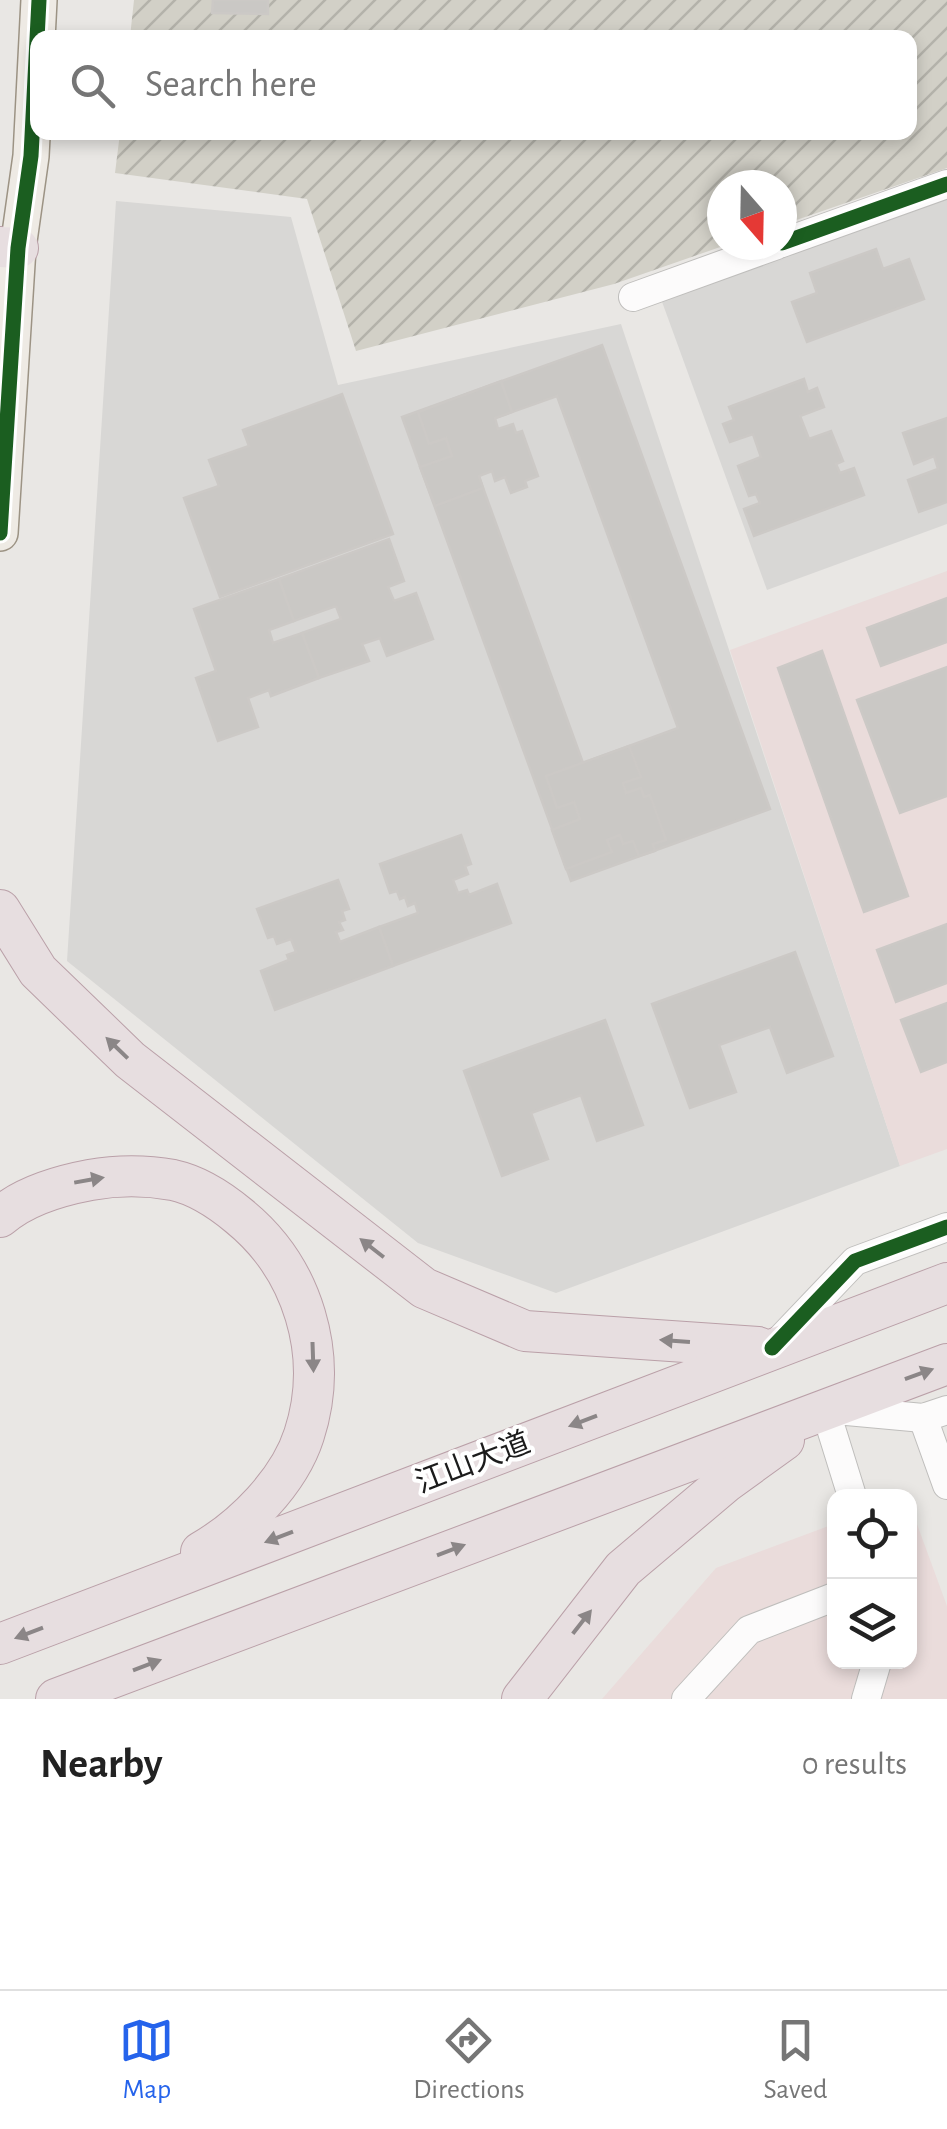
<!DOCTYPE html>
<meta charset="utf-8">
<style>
body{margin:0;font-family:"Alegreya Sans","Noto Sans SC",sans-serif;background:#f2f2f2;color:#222}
.controls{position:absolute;right:30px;bottom:30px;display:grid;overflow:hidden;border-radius:20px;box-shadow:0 5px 15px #0003}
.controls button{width:90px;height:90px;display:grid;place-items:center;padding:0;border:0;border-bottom:2px solid #e0e0e0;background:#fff;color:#222;font:50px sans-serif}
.compass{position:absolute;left:707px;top:170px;width:90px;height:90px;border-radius:50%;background:#fff;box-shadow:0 5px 15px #0003;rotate:160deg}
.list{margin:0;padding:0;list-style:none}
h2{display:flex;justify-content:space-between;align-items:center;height:130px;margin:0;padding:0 40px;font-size:42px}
h2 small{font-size:32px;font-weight:400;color:#767676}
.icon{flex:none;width:55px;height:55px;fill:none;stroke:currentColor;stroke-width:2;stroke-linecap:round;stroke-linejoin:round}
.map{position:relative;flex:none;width:947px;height:1699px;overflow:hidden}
.search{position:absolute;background:#fff;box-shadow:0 5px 15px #0003;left:30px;right:30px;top:30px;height:110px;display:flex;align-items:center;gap:25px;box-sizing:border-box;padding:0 35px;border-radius:20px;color:#767676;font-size:38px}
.sheet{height:290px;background:#fff}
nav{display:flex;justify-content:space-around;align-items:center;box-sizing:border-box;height:140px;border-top:2px solid #e0e0e0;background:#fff;font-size:28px;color:#767676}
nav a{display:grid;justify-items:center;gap:5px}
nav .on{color:#2563eb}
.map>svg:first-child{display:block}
.residential{fill:#d8d7d5}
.commercial{fill:#eadcdb}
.construction{fill:url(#construction-furrows)}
.building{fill:#cac8c5;stroke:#ccc9c6;stroke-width:2.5;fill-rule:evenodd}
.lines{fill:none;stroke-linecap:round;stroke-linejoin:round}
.minor-casing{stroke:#bfbebc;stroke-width:30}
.major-casing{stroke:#9c9384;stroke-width:38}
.highway-casing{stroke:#baa0a8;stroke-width:42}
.minor{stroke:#fcfbfb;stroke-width:28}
.major{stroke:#eeeae4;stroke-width:35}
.highway{stroke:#e7dee0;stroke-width:40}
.cycleway-casing{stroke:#fff;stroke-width:21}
.cycleway{stroke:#1b5e20;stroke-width:15}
.oneway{fill:#8b8687}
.labels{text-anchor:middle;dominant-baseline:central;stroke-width:8;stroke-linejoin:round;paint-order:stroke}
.street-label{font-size:30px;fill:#1b1b1b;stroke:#fff}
</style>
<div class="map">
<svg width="947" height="1699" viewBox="0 0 947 1699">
<defs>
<pattern id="construction-furrows" width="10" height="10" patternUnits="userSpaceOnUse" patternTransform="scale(2.5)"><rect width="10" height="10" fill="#d2d0c7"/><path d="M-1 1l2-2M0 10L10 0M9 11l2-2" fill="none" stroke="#b4b2aa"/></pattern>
</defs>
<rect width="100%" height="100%" fill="#e9e7e4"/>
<g class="residential">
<path d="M947,195v329l-180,66 -106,-291z"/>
<path d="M116,201l175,16 47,168 283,-61 279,842 -344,127 -138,-50 -351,-282z"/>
</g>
<g class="commercial">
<path d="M947,571v578l-47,17 -170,-516z"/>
<path d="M910,1505l37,101v93h-345l114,-131 118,-44v138h76z"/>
</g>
<path class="construction" d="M134,0h813v168l-165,57v-40h-60v60h4l-112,39 -258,67 -49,-152 -192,-26 5,-40 790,-1v-94l-780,-1z"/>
<g class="building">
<path d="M213,0h55v14l-56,-1z"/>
<path d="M876,249l7,20 26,-10 15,40 -117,43 -15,-40 25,-9 -7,-20z"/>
<path d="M602,345l168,464 -199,72 -169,-464zM557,396l121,332 -95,35 -121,-333z"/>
<path d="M804,379l4,13 9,-4 7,19 -24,9 9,23 22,-8 12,30 -7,3 4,9 14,-5 10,27 -110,41 -10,-27 16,-6 -4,-9 -7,2 -11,-30 23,-9 -8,-23 -23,8 -7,-18 11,-4 -5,-13z"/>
<path d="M501,381l11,31 -17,6 3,11 15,-5 3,9 6,-2 16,45 -13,5 2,6 -16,6 -6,-16 -10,4 -3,-10 -13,5 4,12 -48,18 -15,-39 32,-11 -6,-18 -17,6 -11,-32z"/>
<path d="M342,394l51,140 -173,63 -36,-99 35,-12 -10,-26 40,-14 -6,-16z"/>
<path d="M947,418v84l-28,10 -11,-32 30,-11 -4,-13 -20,8 -11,-31z"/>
<path d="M389,539l15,42 -16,6 6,14 22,-8 17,46 -46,17 -7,-18 -18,6 7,17 -50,17 -17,-45 39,-14 -5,-13 -42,15 -15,-42z"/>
<path d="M279,579l15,42 -25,9 4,13 29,-10 17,45 -48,18 -2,-6 -21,8 10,29 -40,14 -22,-63 20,-7 -22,-62z"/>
<path d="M947,598v44l-66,24 -14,-38z"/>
<path d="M822,651l86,245 -44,16 -86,-244z"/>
<path d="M947,667v129l-47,17 -43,-113z"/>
<path d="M629,746l12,31 -18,6 3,10 15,-5 3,9 6,-2 16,45 -13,4 2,7 -16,5 -6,-15 -10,3 -3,-9 -13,5 5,12 -46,17 -14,-39 28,-11 -6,-17 -17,6 -11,-32z"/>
<path d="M461,835l10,29 -6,2 3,8 -15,6 5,13 9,-3 2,5 28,-11 14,39 -118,43 -14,-39 39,-14 -3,-10 -7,3 -3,-9 -5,2 -3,-8 -7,2 -10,-29z"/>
<path d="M338,880l11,29 -7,2 3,9 -6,2 4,8 -7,2 4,10 39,-15 14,39 -118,44 -14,-39 28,-11 -2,-5 9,-3 -5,-13 -14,5 -3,-8 -6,2 -11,-29z"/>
<path d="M947,924v59l-51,19 -19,-52z"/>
<path d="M795,952l38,104 -46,17 -17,-46 -51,18 17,47 -46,16 -38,-104z"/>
<path d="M947,1003v59l-26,10 -20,-52z"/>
<path d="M605,1020l38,105 -46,16 -16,-46 -50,18 17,46 -46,17 -38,-105z"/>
</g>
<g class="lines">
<g class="minor-casing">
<g id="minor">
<path d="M782,243l165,-59"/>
<path d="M633,297l144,-52"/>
<path d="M775,1345l80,-84 92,-34"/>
<path d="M923,1418l24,67"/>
<path d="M852,1496l-27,-87 98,9 24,-8"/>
<path d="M686,1699l63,-69 85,-33"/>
<path d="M866,1699l11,-37"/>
</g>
</g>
<g class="major-casing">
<path id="major" d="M0,533l18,-285 13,-92 8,-156"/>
</g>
<g class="highway-casing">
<g id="highway">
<path d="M0,247l18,1"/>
<path d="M0,910l38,61 92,89 294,228 101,43 233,16"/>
<path d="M0,1217c24,-21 58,-31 90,-37 27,-5 56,-5 83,0 23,5 48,21 66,36 64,52 91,139 65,219 -15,47 -61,93 -103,117"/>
<path d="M0,1644l947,-361"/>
<path d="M56,1699l891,-335"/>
<path d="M522,1699l101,-130 103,-87 58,-42"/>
</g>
</g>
<use href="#minor" class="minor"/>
<use href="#major" class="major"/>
<use href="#highway" class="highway"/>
<g class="cycleway-casing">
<g id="cycleway">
<path d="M782,243l165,-59"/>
<path d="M0,533l18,-285 13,-92 8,-156"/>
<path d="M772,1348l83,-87 92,-34"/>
</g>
</g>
<use href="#cycleway" class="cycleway"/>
</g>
<defs><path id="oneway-solid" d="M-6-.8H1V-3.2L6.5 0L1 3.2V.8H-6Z" transform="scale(2.5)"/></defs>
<g class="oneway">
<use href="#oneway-solid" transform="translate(117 1048) rotate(-136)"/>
<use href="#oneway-solid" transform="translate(89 1180) rotate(-10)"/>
<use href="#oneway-solid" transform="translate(372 1248) rotate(-142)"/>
<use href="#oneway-solid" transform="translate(675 1341) rotate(-176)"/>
<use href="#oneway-solid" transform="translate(313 1357) rotate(88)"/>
<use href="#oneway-solid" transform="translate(919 1374) rotate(-20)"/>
<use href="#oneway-solid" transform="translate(583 1421) rotate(159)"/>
<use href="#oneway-solid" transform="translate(279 1537) rotate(159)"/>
<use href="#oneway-solid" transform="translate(451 1550) rotate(-21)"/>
<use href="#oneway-solid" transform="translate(582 1622) rotate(-52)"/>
<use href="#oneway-solid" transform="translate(29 1633) rotate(159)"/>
<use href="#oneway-solid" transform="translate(147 1665) rotate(-21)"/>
</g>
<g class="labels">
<g class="street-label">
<text transform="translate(473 1463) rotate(-21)">江山大道</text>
</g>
</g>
</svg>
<div class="controls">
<button><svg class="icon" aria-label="locate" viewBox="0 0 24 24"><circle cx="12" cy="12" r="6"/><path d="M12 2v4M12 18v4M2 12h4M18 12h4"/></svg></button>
<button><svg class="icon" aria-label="layers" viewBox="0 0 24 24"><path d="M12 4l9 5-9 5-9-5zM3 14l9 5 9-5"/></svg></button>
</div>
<svg class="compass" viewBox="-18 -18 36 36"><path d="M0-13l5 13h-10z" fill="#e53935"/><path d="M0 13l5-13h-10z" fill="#767676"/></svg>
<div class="search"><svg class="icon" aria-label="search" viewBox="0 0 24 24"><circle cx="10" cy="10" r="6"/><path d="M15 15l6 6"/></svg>Search here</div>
</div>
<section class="sheet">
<h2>Nearby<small>0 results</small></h2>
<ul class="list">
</ul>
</section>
<nav>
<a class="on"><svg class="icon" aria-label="map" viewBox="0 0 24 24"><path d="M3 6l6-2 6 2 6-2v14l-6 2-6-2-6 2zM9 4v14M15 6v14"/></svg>Map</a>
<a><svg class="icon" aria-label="directions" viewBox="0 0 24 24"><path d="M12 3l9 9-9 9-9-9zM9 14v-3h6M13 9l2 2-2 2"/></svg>Directions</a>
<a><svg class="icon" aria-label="saved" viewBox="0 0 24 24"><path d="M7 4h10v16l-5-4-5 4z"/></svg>Saved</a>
</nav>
